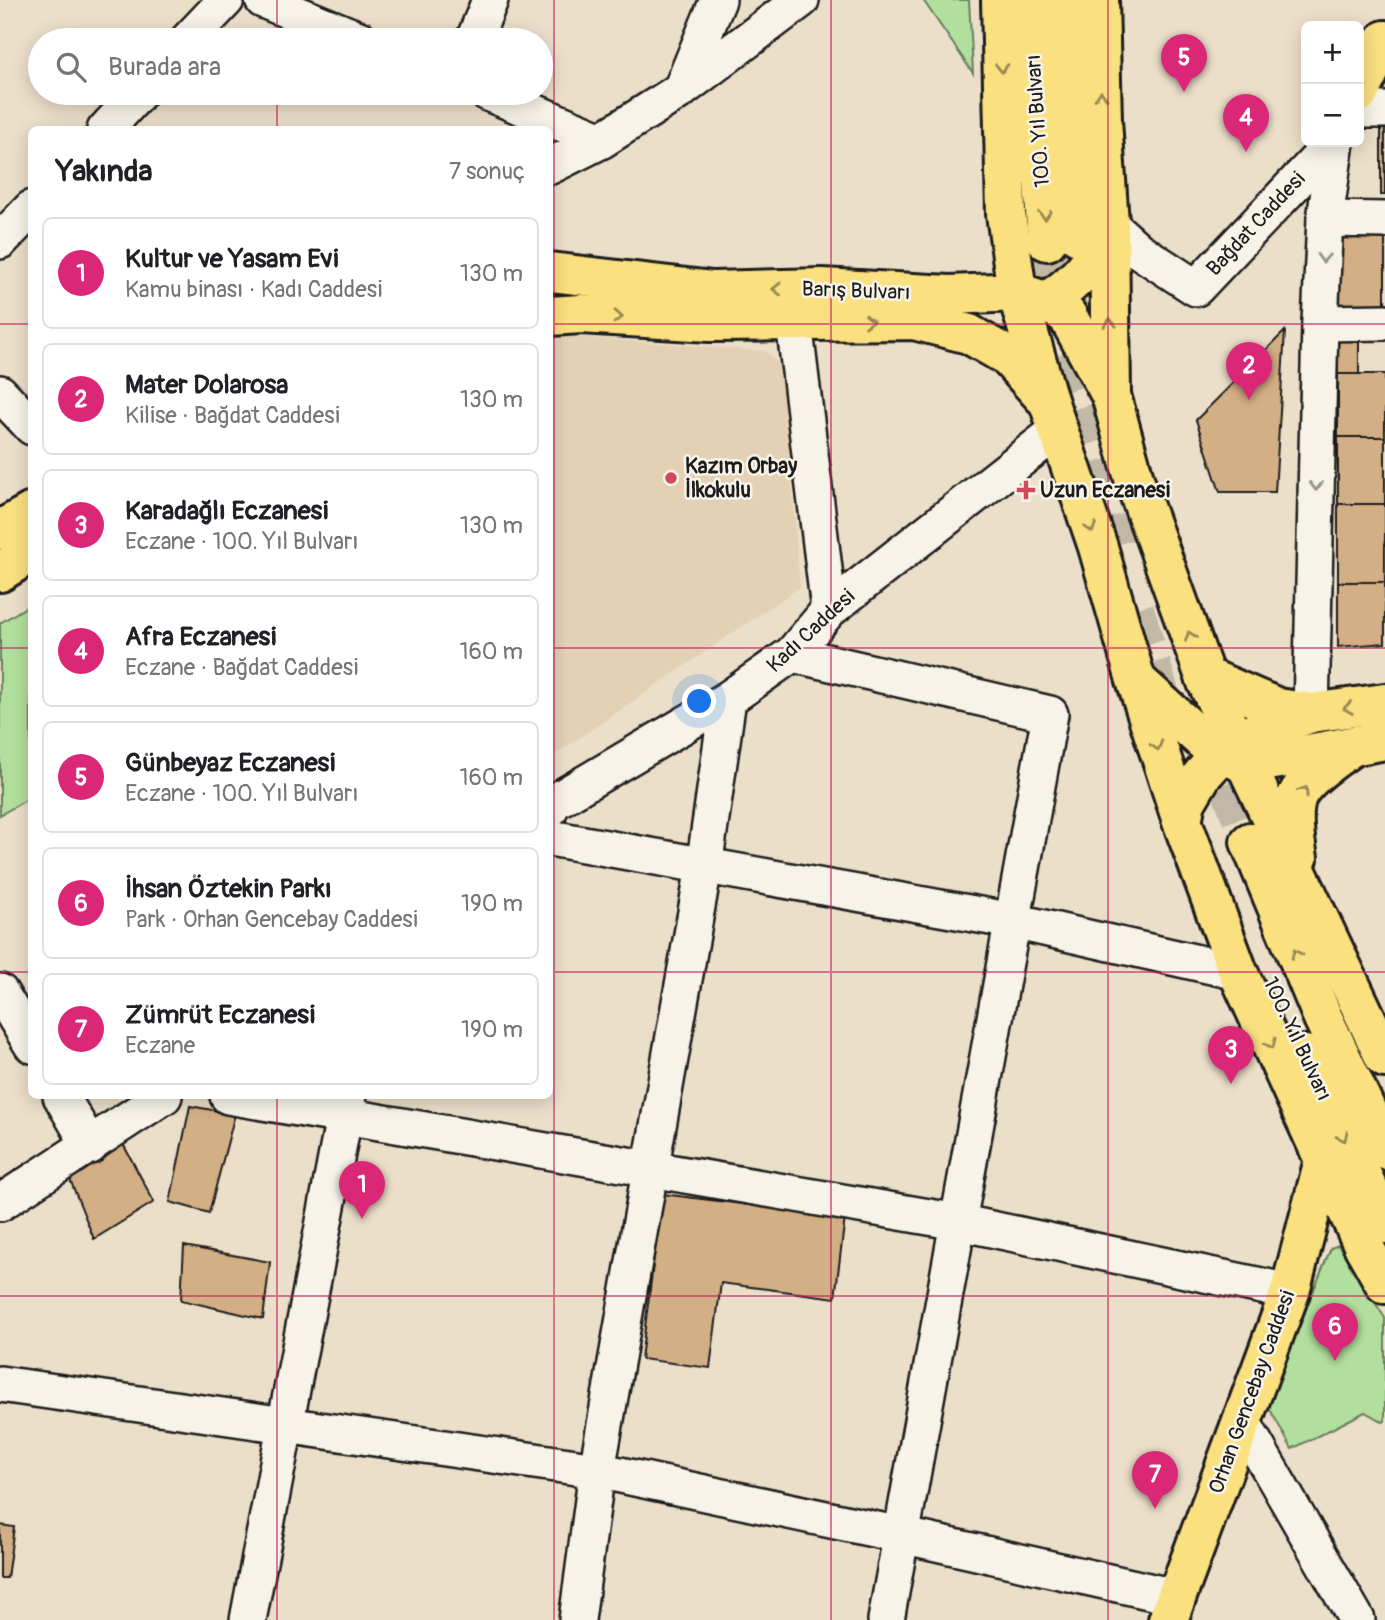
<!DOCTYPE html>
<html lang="tr">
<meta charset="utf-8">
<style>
body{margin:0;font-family:Pangolin,sans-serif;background:#f6f6f6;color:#202124}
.controls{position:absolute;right:21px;top:21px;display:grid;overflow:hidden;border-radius:10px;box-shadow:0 4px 18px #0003}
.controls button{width:63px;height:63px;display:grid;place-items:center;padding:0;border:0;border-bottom:2px solid #e0e0e0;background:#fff;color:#202124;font:35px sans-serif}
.you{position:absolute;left:700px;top:702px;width:24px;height:24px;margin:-18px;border:5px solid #fff;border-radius:50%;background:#1a73e8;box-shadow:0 0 0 10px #1a73e833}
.badge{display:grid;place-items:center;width:46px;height:46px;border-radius:50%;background:#db2777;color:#fff;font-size:23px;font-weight:700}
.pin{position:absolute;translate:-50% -58px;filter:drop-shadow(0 2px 4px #0008)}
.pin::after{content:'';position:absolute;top:37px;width:24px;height:21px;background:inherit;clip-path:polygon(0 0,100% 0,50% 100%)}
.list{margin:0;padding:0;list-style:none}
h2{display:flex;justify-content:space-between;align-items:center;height:91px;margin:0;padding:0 28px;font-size:30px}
h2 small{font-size:23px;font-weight:400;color:#757577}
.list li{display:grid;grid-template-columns:46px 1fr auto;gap:21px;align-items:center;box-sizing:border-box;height:112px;margin:0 14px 14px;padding:0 14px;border:2px solid #e0e0e0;border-radius:10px}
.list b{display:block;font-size:26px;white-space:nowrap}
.list p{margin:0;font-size:23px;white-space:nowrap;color:#757577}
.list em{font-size:23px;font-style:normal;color:#757577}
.icon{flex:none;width:38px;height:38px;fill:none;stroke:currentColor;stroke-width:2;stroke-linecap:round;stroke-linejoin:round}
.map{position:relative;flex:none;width:1385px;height:1620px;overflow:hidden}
.search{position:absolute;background:#fff;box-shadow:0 4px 18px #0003;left:28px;top:28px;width:525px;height:77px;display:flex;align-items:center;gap:18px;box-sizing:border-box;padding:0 24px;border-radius:38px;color:#757577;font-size:26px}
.panel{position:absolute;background:#fff;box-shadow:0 4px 18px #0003;left:28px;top:126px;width:525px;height:973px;border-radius:10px}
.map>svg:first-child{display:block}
.built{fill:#e4d1b5}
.green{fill:#b2df9d;stroke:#677e5c;stroke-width:2}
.building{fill:#d3af85;stroke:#1c1c1c;stroke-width:2}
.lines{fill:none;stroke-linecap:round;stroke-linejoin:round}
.major-tunnel{stroke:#c2b8a7;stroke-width:38;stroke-dasharray:38 19;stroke-linecap:butt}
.minor-casing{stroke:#1c1c1c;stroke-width:40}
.major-casing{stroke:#1c1c1c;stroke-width:44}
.minor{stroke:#f7f3e8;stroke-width:35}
.major{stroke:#fbe080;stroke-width:38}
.oneway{stroke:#978853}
.oneway2{stroke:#94928c}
.grid{fill:none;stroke:#c2185b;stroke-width:2;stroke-opacity:0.55}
.poi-dot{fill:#d1495b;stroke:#f7f3e8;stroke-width:2.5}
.labels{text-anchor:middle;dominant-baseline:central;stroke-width:5;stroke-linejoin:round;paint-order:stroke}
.street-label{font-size:21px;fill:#1c1c1c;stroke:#f7f3e8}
.poi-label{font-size:21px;font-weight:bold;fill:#1c1c1c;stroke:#f7f3e8;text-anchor:start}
</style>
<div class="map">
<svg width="1385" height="1620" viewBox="0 0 1385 1620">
<rect width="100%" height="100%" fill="#ecdfca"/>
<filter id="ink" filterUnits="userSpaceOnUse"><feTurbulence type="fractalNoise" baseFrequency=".0143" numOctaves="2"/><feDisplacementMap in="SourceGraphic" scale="14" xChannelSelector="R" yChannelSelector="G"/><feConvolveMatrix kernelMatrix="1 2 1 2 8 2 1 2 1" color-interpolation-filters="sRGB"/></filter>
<g filter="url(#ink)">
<path class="built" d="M564,336l201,15 18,17 17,219 -250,171v-420z"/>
<g class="green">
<path d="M923,0h46l4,73z"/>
<path d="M31,604v193l-31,18v-192z"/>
<path d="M1338,1245l47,73v103l-2,1 -18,-10 -73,37 -25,-45 64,-156z"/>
</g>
<g class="building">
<rect x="1381" y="119" width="4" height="76"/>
<rect x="1340" y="228" width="45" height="77"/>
<path d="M1285,331l-10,161h-55l-24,-72z"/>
<rect x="1338" y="332" width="21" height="42"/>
<rect x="1338" y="374" width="47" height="63"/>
<rect x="1338" y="437" width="47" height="67"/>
<rect x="1338" y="504" width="47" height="78"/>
<path d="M1338,582h47v61l-47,4z"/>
<path d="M190,1106l45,8 -26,99 -39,-11z"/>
<path d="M122,1142l32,60 -60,37 -25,-62z"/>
<path d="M662,1194l183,23 -10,81 -114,-15 -11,85 -69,-9z"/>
<path d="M184,1246l86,16 -7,57 -82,-19z"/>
<path d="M0,1525l14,2 -7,51h-7z"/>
</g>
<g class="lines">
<g class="major-tunnel">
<path d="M1047,241l11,112 58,192"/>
<path d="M1078,244l6,57 11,61"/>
<path d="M1135,609l33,110"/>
<path d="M1208,729l42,113"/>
</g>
<g class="minor-casing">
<g id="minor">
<path d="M263,0l98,40"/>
<path d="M188,40l38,-40"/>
<path d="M474,40l16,-40"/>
<path d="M681,90l37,-90"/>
<path d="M488,93l114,47"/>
<path d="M1359,110h26"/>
<path d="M105,130l34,-37"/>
<path d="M550,166l52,-26 79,-50 120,-90"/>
<path d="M1325,219l60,1"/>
<path d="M1109,224l29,26 58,38 138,-146"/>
<path d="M0,241l32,-33"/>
<path d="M794,322l35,288"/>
<path d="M1320,323l65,-1"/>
<path d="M0,393l32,34"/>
<path d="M792,654l258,60 -164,906"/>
<path d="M1311,713l9,-390 5,-104 11,-77"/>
<path d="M550,809l2,-6 176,-104 64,-45 37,-44 229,-180"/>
<path d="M550,838l463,83 225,51"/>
<path d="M0,992l32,53"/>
<path d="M61,1096l29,50"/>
<path d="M228,1096l730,126 332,70"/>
<path d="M0,1203l164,-107"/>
<path d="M0,1384l597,86 304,65 274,62"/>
<path d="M1243,1423l114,197"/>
<path d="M248,1620l100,-524"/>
<path d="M577,1620l20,-150 107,-603 24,-168"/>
</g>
</g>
<g class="major-casing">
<g id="major">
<path d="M1001,0l5,214 11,78 31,108 50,147 38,133 46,141 56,151 126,275 21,37"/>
<path d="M1031,0l16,241"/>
<path d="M1067,0l11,236"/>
<path d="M1099,0l3,120 7,104 2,171 24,87 72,200 178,376"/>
<path d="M1359,93l26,-53"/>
<path d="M550,272l163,19 109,-3 128,7 67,-3 28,9 22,14 41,75"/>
<path d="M1024,310c23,-4 50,-27 64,-45 9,-11 14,-28 20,-41"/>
<path d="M550,316l31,-2 129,8 204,-2 55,14 38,22 36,40"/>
<path d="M0,530l32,-18"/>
<path d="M0,572l32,-20"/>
<path d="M1206,677l72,31 33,5"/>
<path d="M1137,681l72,65 38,19 138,-25"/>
<path d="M1182,821l4,-19 16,-27 32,-35 77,-27 74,-10"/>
<path d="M1250,842l73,176 62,132"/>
<path d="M1298,858c-3,-17 -7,-46 -1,-62 9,-19 38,-37 54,-49"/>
<path d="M1305,1055l80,169"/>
<path d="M1168,1620l122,-328 34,-132"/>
</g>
</g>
<use href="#minor" class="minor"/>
<use href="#major" class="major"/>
</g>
<defs><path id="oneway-chevron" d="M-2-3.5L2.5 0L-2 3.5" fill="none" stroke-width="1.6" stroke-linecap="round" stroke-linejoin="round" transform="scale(1.75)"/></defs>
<g class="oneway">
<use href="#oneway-chevron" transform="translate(1002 68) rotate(89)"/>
<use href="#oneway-chevron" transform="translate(1101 96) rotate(-92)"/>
<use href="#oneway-chevron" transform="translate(1045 215) rotate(86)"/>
<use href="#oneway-chevron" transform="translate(777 289) rotate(179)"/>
<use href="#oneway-chevron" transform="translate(618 317) rotate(4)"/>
<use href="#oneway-chevron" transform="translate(869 321) rotate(-1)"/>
<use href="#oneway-chevron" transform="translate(1110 323) rotate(-91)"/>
<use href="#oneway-chevron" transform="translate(1091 528) rotate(71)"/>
<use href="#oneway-chevron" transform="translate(1190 636) rotate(-110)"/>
<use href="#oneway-chevron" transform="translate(1348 708) rotate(172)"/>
<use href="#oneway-chevron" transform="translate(1157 746) rotate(72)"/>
<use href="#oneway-chevron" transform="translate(1304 791) rotate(-56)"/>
<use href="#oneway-chevron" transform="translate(1296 954) rotate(-113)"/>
<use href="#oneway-chevron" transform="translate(1271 1044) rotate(65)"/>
<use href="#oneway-chevron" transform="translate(1343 1137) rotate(65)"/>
</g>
<g class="oneway2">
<use href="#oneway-chevron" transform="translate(1323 258) rotate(93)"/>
<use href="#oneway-chevron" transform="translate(1316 486) rotate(91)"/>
</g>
</g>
<path class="grid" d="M277,0v40M554,0v1620M831,0v1620M1108,0v1620M277,93v37M0,324h32M550,324h835M0,648h32M550,648h835M0,972h32M550,972h835M277,1096v524M0,1296h1385"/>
<g class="poi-dot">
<circle cx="671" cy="478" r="7"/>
<path d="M1022.5 479.5h7v7h7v7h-7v7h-7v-7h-7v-7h7z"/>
</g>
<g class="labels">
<g class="street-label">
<text transform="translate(1038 121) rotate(-94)">100. Yıl Bulvarı</text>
<text transform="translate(1256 224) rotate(-47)">Bağdat Caddesi</text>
<text transform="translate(856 291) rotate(2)">Barış Bulvarı</text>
<text transform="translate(811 631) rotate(-43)">Kadı Caddesi</text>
<text transform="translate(1297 1039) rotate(65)">100. Yıl Bulvarı</text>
<text transform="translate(1252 1392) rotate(-70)">Orhan Gencebay Caddesi</text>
</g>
<g class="poi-label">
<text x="685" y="466">Kazım Orbay<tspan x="685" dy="24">İlkokulu</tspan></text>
<text x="1040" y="490">Uzun Eczanesi</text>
</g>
</g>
</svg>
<div class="controls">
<button>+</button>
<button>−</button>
</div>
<div class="you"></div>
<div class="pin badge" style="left:362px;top:1219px">1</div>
<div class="pin badge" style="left:1249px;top:400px">2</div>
<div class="pin badge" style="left:1231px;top:1084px">3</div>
<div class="pin badge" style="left:1246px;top:152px">4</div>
<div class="pin badge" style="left:1184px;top:92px">5</div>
<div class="pin badge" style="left:1335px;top:1361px">6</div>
<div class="pin badge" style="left:1155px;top:1509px">7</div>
<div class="search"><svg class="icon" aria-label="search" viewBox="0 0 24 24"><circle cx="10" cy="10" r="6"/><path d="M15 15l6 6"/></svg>Burada ara</div>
<section class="panel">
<h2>Yakında<small>7 sonuç</small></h2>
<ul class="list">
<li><span class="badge">1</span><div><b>Kultur ve Yasam Evi</b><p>Kamu binası · Kadı Caddesi</p></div><em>130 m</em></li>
<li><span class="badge">2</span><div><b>Mater Dolarosa</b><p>Kilise · Bağdat Caddesi</p></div><em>130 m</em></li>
<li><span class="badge">3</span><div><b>Karadağlı Eczanesi</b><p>Eczane · 100. Yıl Bulvarı</p></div><em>130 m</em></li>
<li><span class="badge">4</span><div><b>Afra Eczanesi</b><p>Eczane · Bağdat Caddesi</p></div><em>160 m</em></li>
<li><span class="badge">5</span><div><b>Günbeyaz Eczanesi</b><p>Eczane · 100. Yıl Bulvarı</p></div><em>160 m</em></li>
<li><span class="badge">6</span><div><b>İhsan Öztekin Parkı</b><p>Park · Orhan Gencebay Caddesi</p></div><em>190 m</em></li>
<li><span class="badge">7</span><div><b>Zümrüt Eczanesi</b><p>Eczane</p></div><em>190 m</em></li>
</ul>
</section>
</div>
